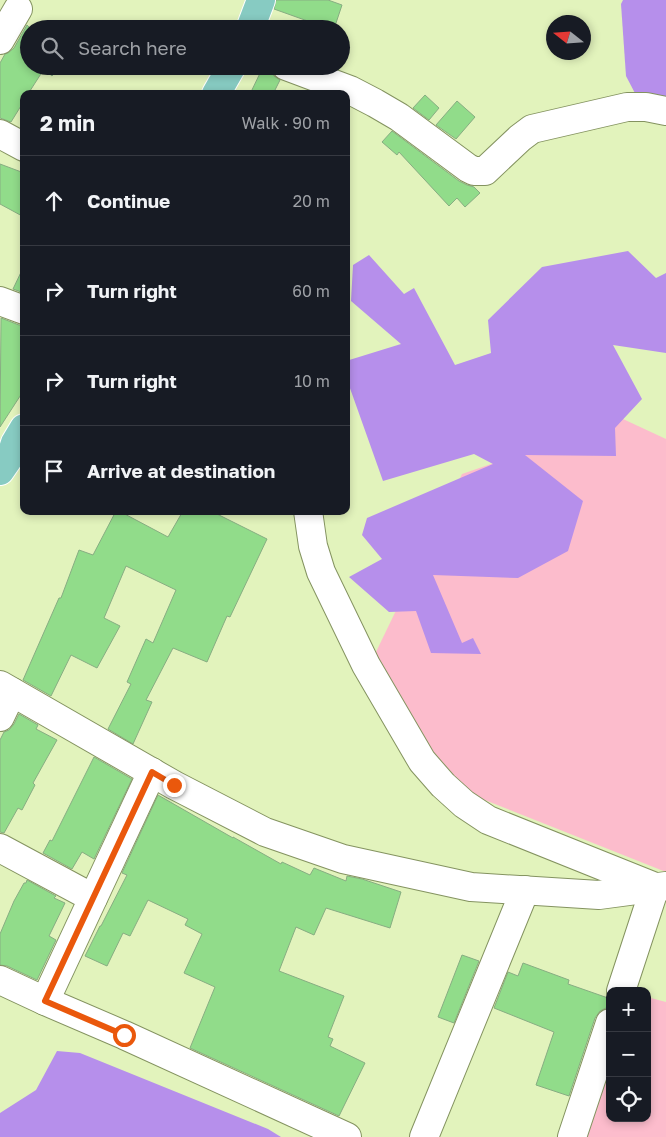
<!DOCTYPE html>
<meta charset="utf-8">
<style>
body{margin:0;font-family:"Golos Text",sans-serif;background:#20242c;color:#f1f3f6}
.controls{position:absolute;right:15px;bottom:15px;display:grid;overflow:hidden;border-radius:10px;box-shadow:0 2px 8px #0003}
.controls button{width:45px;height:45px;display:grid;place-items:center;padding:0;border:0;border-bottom:1px solid #363941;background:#171b24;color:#f1f3f6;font:25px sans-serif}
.compass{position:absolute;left:546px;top:15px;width:45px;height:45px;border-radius:50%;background:#171b24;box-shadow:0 2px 8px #0003;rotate:287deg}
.stop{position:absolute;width:15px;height:15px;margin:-11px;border:4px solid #ea580c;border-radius:50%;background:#fff}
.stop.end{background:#ea580c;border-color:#fff;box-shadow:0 1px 5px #0008}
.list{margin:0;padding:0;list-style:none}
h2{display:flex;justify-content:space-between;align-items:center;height:65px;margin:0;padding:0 20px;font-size:21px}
h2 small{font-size:16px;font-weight:400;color:#9ea1a6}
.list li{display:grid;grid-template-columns:32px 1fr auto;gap:15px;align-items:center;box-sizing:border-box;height:90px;padding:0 20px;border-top:1px solid #363941}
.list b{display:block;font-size:19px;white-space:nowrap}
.list em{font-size:16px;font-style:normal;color:#9ea1a6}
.icon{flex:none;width:28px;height:28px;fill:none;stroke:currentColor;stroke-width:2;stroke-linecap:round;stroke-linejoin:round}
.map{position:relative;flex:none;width:666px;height:1137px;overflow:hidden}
.search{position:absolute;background:#171b24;box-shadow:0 2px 8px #0003;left:20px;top:20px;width:330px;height:55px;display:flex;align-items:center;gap:12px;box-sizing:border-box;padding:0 18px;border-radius:28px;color:#9ea1a6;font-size:19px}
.panel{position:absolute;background:#171b24;box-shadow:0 2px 8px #0003;left:20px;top:90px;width:330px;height:425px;border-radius:10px}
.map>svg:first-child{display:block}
.green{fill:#fcbccc}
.water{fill:#b68feb}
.building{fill:#91dc8a;stroke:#87ad82}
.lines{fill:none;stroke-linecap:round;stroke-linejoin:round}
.minor-casing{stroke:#849360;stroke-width:30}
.major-casing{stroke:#fff;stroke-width:30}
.minor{stroke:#fff;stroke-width:28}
.major{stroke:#87cbc2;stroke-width:28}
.route{stroke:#ea580c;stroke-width:6}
</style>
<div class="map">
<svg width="666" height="1137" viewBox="0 0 666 1137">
<rect width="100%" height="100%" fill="#e2f3bc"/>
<g class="green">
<path d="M623,419l43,20v433l-219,-87 -72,-131 87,-180z"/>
<path d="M647,997l19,5v135h-83l27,-89v70h37z"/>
</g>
<g class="water">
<path d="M623,0h43v115l-17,5 -23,-44 -5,-72z"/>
<path d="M628,251l28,27 10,-5v80l-53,-8 29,54 -27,29 1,28 -91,-1 58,46 -15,50 -50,27 -85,-3 29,68 11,-5 8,16 -50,-1 -15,-42 -27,1 -40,-35 33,-18 -20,-24 5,-17 126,-54 -19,-10 -91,27 -37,-104v-16l55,-17 -50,-43 2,-36 16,-10 35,39 10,-6 41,77 36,-12 -3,-33 54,-53z"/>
<path d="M57,1051l23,2 188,76 13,8h-281v-24l36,-23z"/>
</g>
<g class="building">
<path d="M276,0h52l14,5 -8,24h-4l-56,-20z"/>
<path d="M27,25l4,4h-2v37h31l-8,10 -8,-7 -16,25h-4v7l-13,21 -11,-4v-55l5,-9 3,-1 6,-5z"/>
<path d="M263,67l9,5 2,4 6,4 -7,14h-23z"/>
<path d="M425,95l14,13 -10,12 -16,-12z"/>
<path d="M457,101l18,16 -19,22 -20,-14z"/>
<path d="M392,131l67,50 8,4 7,2 6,6 -15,14 -8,-9 -8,8 -50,-54 -2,3 -15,-13z"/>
<path d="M0,164l24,9v44l-24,-13z"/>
<path d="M24,266v27l-11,-4z"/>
<path d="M1,318l18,7h5v65l-24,37z"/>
<path d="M116,511h3l49,26 15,-26h28l56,28 -37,78 -3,-1 -20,46 -34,-14 -27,52 6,2 -19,42 -25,-15 23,-45 -4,-2 19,-43 7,4 23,-53 -50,-24 -22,52 16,8 -23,42 -26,-13 -20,41 -28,-16 36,-82h2l18,-48 14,5z"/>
<path d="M19,714l19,11 -2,4 21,11 -24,43 2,2 -13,25 -4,-2 -14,25 -4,-1v-92l4,-8 5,-2 5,-6z"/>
<path d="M94,757l38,22 -38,80 -12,-7 -10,17 -29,-16 7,-13 2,1z"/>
<path d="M158,795l75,43v-1l48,27 1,-2 28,13 4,-7 32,13 1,-5 15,3 39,13 -11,36 -64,-20 -12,27 -18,-8 -17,44 65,25 -16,41 5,2 -3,7 35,17 -26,53 -149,-68 25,-61 -31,-14 18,-39 -17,-9 3,-6 -40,-19 -18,36 -7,-3 -16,33 -22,-10 15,-30h1l26,-51 -5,-2z"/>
<path d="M27,880l29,16 -2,2 11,5 -16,33 7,4 -19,40 -30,-14 -7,-1v-31l14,-33 10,-18h2z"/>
<path d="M462,955l17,6 -25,62 -16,-6z"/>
<path d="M523,963l46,17 -1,4 40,14 2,4v6h-4l-6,3 -5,7 -26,78 -33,-11 18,-53 -60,-24 14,-36 10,4z"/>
</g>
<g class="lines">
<g class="minor-casing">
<g id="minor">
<path d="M0,40l18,-31"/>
<path d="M286,66l64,24 25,13 24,14 69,51 6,3h11l35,-33 12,-9 95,-22h19l20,4"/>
<path d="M0,134l24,13"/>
<path d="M0,301l24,9"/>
<path d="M308,511l5,35 8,26 45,93 56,96 21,24 21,19 24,16 167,67 -34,104"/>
<path d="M0,685l174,100 91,47 78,27 128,28 128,8 67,-9"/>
<path d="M0,717l12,-25"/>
<path d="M0,848l93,50"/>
<path d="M0,980l45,21 79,34 223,102"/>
<path d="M45,1001l107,-229"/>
<path d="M424,1137l101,-247"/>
<path d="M572,1137l38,-114"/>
</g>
</g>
<g class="major-casing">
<g id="major">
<path d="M250,29l11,-29"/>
<path d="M216,94l16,-28"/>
<path d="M0,471l11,-16 4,-12 9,-15"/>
</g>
</g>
<use href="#minor" class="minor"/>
<use href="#major" class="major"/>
</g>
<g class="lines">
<path class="route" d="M124,1035l-79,-34 107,-229 22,13"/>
</g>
</svg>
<div class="controls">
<button>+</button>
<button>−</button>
<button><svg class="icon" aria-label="locate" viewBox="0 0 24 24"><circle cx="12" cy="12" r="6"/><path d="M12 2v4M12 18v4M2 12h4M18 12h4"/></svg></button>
</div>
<svg class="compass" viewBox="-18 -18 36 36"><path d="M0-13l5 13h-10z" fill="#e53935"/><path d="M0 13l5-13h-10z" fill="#9ea1a6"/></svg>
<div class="stop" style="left:124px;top:1035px"></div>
<div class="stop end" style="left:174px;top:785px"></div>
<div class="search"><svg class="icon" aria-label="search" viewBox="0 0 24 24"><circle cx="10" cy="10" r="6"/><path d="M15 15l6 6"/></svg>Search here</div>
<section class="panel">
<h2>2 min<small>Walk · 90 m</small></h2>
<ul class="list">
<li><svg class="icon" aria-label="ahead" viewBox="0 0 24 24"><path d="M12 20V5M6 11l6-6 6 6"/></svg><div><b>Continue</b></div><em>20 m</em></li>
<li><svg class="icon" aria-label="right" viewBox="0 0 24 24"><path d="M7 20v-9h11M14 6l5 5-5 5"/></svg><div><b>Turn right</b></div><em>60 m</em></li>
<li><svg class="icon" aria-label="right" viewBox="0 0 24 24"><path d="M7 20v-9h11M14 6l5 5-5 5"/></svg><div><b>Turn right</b></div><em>10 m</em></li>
<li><svg class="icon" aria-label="arrive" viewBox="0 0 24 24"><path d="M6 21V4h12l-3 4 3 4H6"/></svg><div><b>Arrive at destination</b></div></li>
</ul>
</section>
</div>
